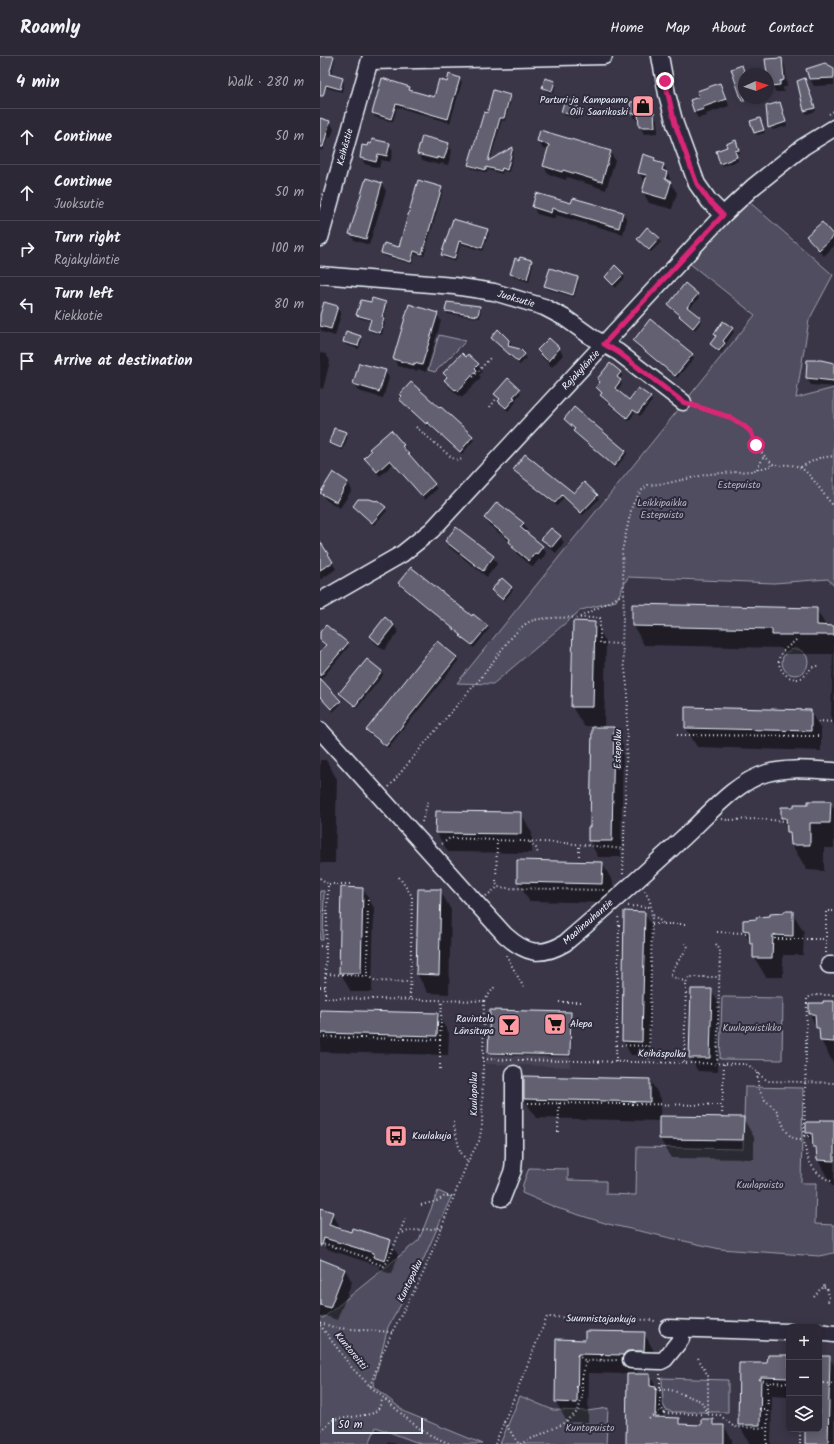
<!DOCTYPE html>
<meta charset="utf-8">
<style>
body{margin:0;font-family:Kalam,sans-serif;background:#34303e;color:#f1f3f6}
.controls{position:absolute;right:12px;bottom:12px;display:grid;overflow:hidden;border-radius:6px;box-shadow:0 2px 10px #0003}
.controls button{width:36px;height:36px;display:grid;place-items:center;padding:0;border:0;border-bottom:1px solid #484451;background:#2c2836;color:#f1f3f6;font:20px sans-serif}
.compass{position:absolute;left:418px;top:12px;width:36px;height:36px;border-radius:50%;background:#2c2836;box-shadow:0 2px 10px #0003;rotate:87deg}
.scale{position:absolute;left:12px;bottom:10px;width:91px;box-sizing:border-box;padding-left:4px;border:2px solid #e8f1f8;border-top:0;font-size:11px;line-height:14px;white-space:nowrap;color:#e8f1f8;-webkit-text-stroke:3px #2f2a3d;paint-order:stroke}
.stop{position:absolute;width:12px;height:12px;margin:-9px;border:3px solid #db2777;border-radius:50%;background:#fff}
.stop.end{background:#db2777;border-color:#fff;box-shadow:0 1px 4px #0008}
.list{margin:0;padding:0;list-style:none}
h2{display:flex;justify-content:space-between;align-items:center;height:52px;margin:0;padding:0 16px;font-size:17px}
h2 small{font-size:13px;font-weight:400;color:#a6a6ad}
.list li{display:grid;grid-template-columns:26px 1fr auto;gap:12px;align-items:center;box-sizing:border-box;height:56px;padding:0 16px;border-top:1px solid #484451}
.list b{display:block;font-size:15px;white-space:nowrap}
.list p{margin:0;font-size:13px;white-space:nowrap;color:#a6a6ad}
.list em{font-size:13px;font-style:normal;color:#a6a6ad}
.icon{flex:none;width:22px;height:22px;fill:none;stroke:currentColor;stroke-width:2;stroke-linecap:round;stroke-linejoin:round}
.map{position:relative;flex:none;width:514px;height:1388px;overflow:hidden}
header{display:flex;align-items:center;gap:24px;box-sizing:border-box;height:56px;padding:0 20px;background:#2c2836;border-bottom:1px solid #484451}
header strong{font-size:19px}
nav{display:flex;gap:22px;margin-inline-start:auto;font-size:14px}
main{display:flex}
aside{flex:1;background:#2c2836}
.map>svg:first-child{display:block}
.built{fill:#464354}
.green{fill:#504e5f;stroke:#9ca0ac}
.shadow{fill:#0007}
.building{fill:#636171;stroke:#e8f1f8}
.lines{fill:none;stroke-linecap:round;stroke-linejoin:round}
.minor-casing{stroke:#e8f1f8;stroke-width:19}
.path{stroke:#e8f1f8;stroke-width:2;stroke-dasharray:1 3;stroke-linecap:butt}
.minor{stroke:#2f2a3d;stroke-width:16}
.route{stroke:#db2777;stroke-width:5}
.labels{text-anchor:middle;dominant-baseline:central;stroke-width:4;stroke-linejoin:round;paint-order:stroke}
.poi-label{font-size:10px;fill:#e8f1f8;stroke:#2f2a3d;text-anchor:end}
.street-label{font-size:10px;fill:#e8f1f8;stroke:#2f2a3d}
.park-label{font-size:10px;fill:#b3b8c2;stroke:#2f2a3d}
</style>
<header>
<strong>Roamly</strong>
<nav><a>Home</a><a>Map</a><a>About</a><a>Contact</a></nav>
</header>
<main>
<aside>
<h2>4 min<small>Walk · 280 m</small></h2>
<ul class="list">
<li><svg class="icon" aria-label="ahead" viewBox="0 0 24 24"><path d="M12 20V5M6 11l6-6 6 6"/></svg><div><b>Continue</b></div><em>50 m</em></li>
<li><svg class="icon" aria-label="ahead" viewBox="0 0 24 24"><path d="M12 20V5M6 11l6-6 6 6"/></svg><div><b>Continue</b><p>Juoksutie</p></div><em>50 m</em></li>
<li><svg class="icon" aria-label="right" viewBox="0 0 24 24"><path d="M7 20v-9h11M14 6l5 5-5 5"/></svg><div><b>Turn right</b><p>Rajakyläntie</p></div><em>100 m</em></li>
<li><svg class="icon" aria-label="left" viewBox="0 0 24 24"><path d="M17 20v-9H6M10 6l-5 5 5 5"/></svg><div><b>Turn left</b><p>Kiekkotie</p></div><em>80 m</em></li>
<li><svg class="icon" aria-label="arrive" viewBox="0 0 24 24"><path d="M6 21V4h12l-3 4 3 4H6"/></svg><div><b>Arrive at destination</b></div></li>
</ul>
</aside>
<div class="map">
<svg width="514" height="1388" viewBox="0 0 514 1388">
<rect width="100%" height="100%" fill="#3a3648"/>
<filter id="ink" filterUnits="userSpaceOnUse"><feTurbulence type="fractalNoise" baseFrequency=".025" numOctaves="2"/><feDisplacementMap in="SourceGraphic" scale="8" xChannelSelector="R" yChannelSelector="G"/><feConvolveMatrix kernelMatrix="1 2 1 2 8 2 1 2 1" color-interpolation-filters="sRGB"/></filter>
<g filter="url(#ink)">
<path class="built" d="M167,953l85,2 -2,56 -84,-3z"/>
<g class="green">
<path d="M427,144l86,75 -24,45 -13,78 38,-10v198l-6,-7 -54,4 -146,-6 -12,24 -35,9 -88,74 -36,-1 298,-368 -66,-52z"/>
<path d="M119,279l27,6 -31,31 -7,-2z"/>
<circle cx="475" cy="606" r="13"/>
<path d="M0,835h4l-1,49h-3z"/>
<path d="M402,941l61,1 -1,62 -62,-1z"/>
<path d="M425,1031l58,1 -2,95h15l-1,41 19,1v28l-15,3 -99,-7 -112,-25 -51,-16 -35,-15 1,-9 6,-16 39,1v11l38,1v13l30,1 1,-48 106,2z"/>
<path d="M118,1135l13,6 -38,86 -25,44 -15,59 32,26 78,32h-62l-45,-17 -7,17h-49v-127l3,1 96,-78z"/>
<path d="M342,1322l66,2v32h-55l-7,-2 -3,-6z"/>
<path d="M200,1340l33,14 34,1 21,-3 -2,36h-106z"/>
</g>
<g class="shadow">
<path d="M0,0h14l1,3 -4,17 11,3 2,3 -2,10 -22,-6z"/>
<path d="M461,3l4,7 2,21h-4l1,5h-8l-8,-11v-7z"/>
<path d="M514,13v16l-20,1 -4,-7z"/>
<path d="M130,20l10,3 2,3 -12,41 -53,-16 -4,15 -18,-5 -2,-4 10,-33 26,8 2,3 23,7 14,-15z"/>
<path d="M485,24l11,31 -9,3 -2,-3z"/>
<path d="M234,26l2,3 -3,9 -8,-3 -2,-3z"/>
<path d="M400,29l4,6 5,15 -23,8 1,2 -9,2 -4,-6 6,-15z"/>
<path d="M190,40l1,3 -6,22 -3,-1 -12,41 22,-12 2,2 -5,21 -6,-1 -1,3 -14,-4 -1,3 -16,-5 -2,-3 19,-51z"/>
<path d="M245,44l14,3 2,3 -3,13 -14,-4 -2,-3z"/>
<path d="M326,46l4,6 1,5h2l4,7 1,13 -14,1 -4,-7v-7h-4l-4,-7z"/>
<path d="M450,50h11l6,20 -14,4 -2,-3z"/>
<path d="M0,63l10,3 4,7 -3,9 -3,-1 -5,14 -3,-1z"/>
<path d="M441,66l4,11 -8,2 -2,-3z"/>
<path d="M218,85l72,11 5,8 -9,30 -39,-13 -1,3 -18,-6 -4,-8 5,-16 -6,-1z"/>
<path d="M69,88l4,7 -3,11 -9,-2 -2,8 -14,-4 -4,-6 7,-11z"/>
<path d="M128,88l4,7 -4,14 -7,-2 -1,2 -18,-5 -4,-7z"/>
<path d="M417,88l3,9 -4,1 2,7 -15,5 -2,-3z"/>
<path d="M334,103l2,3 7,2 6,11v2l3,6v2l5,8 -5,16 -23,-6 -6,-11 2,-9 -6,-10z"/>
<path d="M47,124l15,4 4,7 -17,54 -15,-5 -4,-6z"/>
<path d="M121,132l2,3 -19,65 -9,-2 -3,10 -28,-8 -2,-3 17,-5z"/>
<path d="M252,148l51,9 4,7 -4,14 -67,-19 -1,4 -18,-5 -4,-7z"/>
<path d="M134,164l33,10 2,3 -6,18 -22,-7 -6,18 -11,-4 -1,-3z"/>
<path d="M501,167l13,14v9l-10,10 -12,-13 -4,-6z"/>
<path d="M339,183l2,3 -10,10 -13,-12z"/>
<path d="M200,205h12l1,3 -4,18 -16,-5 -2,-3z"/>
<path d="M295,211l10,11 -10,10 -9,-11z"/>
<path d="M257,222l2,3 -5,16 -27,-8 -2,-3z"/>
<path d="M377,239l2,3 -10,11 11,9 2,3 -7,9 -13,-10 -1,-4 -10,-8 -2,-3z"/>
<path d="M52,247h13l2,3 -3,13 1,3 -3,13 -11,-3 -2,-3 2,-8 -12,-3 -2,-3z"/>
<path d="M17,251l4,7 -6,22 -13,-4 -2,-4v-10z"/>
<path d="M159,251l2,3 -1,8 -32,-4 -2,-3z"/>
<path d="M117,258l4,7 -15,51 -8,-3 -1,2 -19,-5 -4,-7z"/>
<path d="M331,264l41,35 2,3 -17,20 -41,-33 -2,-4z"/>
<path d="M412,273l2,3 -9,13 1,1 -5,7 -8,-6 -2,-3 5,-7 -1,-3z"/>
<path d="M40,281l2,3 -3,9 -13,-4 -2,-3z"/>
<path d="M172,282l17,2 2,4 -1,3 14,8 2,3 -6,7z"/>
<path d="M239,292l4,7 -11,12 -10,-10 -4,-7z"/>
<path d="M0,297l6,1 4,7 -7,28 -3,-1z"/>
<path d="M148,300l10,9 4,7 -3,3 2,3 -19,19 -2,-2 -1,1 -10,-9 -4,-7 2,-2 -3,-5z"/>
<path d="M514,307v24l-23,-2 -4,-7z"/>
<path d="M65,315l4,7 -6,20 -25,-7 -4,-7z"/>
<path d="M300,316l2,4 -3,4 3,4 -5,7 12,10 21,-3 2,3 -12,15 -5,-4 -6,9 -26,-22 -2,-3 2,-2 -6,-7 3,-4 -2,-3z"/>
<path d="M199,334l2,3 -6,7 1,2 -8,9 -7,-7 -2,-3 2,-1 -6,-6z"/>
<path d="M80,343l40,11 1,-2 33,32 -12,14 -33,-29 -1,1z"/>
<path d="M245,363l61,32 1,3 -11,14 -40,-34 -2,-3 2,-1z"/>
<path d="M26,377l2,3 -5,14 -11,-4 -2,-3z"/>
<path d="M83,389l34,44 -12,11 -32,-36 -13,12 -15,-18z"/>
<path d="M194,414l60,24 23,1 2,4 -16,16 -19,-18 -7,9 -41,-33z"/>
<path d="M13,418l15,9 4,7 -12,18 -14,-8 -4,-7z"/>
<path d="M34,450l31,2 2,3 -13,14 -18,-16z"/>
<path d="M165,462l38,5 4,7 -2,3 18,13 3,7 -5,8 -2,-2 -6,8 -16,-13 -8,-13 -20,-16z"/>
<path d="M240,480l4,7 -8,10 -9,-7 -4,-7z"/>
<path d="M126,485l47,16 4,7 -10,13 -37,-29z"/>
<path d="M3,491l13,22 -16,11v-31z"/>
<path d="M79,528l73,34 15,8 2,3 -15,19 -11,-9 -1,-3 -61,-49z"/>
<path d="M191,531l2,3 -9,11 -11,-11z"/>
<path d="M496,553l10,17 8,1v98l-3,-6 2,-65h-49l-3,-6 -137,-3 -11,-20z"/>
<path d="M275,567l11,19 -2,86h10l9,17 -2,112h-23l-9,-17 2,-12 2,-102h-9l-12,-19z"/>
<path d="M74,569l4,7 -14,18 -9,-7 -4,-7z"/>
<path d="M0,577l27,10 2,3 -29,35v-28l6,-7 -6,-6z"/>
<path d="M136,602l2,3 -70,87 -19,-14 -2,-3z"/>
<path d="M47,604l15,12 1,3 -26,33 -15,-11 -1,-4z"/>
<path d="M4,645h16l1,3 -8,8z"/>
<path d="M490,655l11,19v21l-124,-4 -11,-19z"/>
<path d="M0,704h6l11,19 -2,84h-15z"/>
<path d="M510,746l4,7v39h-10v23l-17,-1 -15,-25v-7l-10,-20 13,-10z"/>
<path d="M201,757l11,20v20l-84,-1 -12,-20z"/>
<path d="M282,807l11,19v21l-84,-2 -11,-19z"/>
<path d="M43,833l11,19 -2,84h-21l-11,-20z"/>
<path d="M120,834l11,20 -2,84 -21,-1 -11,-19z"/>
<path d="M305,856l19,1 8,13 -2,129h-19l-8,-14z"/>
<path d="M472,856l12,20 -1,23h-20v22h-17l-12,-20v-7l-10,-20v-9l14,-1z"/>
<path d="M391,934l8,14 -1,68 -20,-1 -8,-13z"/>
<path d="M514,945v63l-13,-23 -1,-7 -10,-20 13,-10z"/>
<path d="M0,955l117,3 12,19 -1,22 -128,-3z"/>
<path d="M250,957l2,3 -1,41 -80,-2 -2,-3z"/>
<path d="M330,1024l11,19 -1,18 83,1 11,19v22l-83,-1 -11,-19v-18l-124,-3 -12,-19z"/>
<path d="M514,1064v66h-2l-14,-26 -1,-7 -10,-20 14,-10z"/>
<path d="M0,1153l12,4 8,14 -1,2 51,12 8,14 -6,19 -10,-3 -3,-5 -52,-17 -5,-7 -2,-1z"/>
<path d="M0,1204l25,9 7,13 -15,38 -14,-5 -3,7z"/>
<path d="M324,1277l11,20v17h-13l-4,1 -5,4h17l13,26v18h15l4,6 20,1 10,-6 4,6h8l8,14v4h-105l1,-70 -39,-1 -1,49h-21l-11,-20 1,-62 29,1z"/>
<path d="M469,1300v41l-17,-1 -1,48h-21l-11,-19 1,-61h28z"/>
<path d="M499,1301h10l5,8v79h-28v-15h13z"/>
<path d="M68,1385l8,3h-9z"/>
</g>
<g class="building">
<path d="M0,0h14l-5,18 14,4 -3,11 -14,-4 -3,11h-3z"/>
<path d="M462,2l2,22 -4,1v4l-9,1v-5h-3l-3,-22z"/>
<path d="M505,7l9,5v10l-25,1 -3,-10z"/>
<path d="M422,9l2,6v30h-2l-11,-32z"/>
<path d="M129,18l11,4 -12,41 -52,-15 -5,15 -19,-6 10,-35 28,9 -1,3 25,7 5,-18 8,3z"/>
<path d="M225,22l10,3 -3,10 -10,-3z"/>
<path d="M485,22l10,30 -11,3 -7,-30z"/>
<path d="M400,27l6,16 -23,8 1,2 -10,3 -4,-12 9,-3 -2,-6z"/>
<path d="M173,34l17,5 -6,23h-4l-12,43 25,-14 -6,23 -5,-2 -1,3 -15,-4v3l-18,-5 16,-53 3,1z"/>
<path d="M245,43l14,3 -3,14 -15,-4z"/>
<path d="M327,45l1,12 6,-1 1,15h-16l-1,-14 -7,1 -1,-12z"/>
<path d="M460,46l6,20 -18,6 -2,-22z"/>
<path d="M0,62l10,3 -7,26h-3z"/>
<path d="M440,62l4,12 -10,3 -4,-12z"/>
<path d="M220,74l71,21 -9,31 -39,-12 -1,2 -19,-6 6,-21 -12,-4z"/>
<path d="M102,80l27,7 -5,16 -7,-2v2l-20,-5z"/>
<path d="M52,83l18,4 -3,13 -9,-2 -2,8 -16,-4 2,-13 5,1 1,-3 3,1z"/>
<path d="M416,84l3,10 -4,1 2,6 -17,7 -4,-13 11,-4 -1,-3z"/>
<path d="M323,98l12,4 -1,3 10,3 -2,6 5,2 -2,7 6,3 -5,17 -24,-7 5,-17 -9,-2z"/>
<path d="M46,122l16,5 -16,56 -17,-5z"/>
<path d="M98,124l24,7 -20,67 -8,-3 -3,11 -30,-9 3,-10 15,4z"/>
<path d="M216,137l35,10 2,-5 50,14 -4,16 -67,-20 -1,5 -19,-6z"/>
<path d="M133,163l35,10 -6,19 -23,-7 -5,18 -13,-4z"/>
<path d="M502,166l12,14 -15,14 -13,-14z"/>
<path d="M327,171l13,11 -11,12 -12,-11z"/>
<path d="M200,201l12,3 -5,19 -17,-5 5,-16 4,2z"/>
<path d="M295,209l9,9 -11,11 -8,-8z"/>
<path d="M230,212l28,9 -5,18 -29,-9z"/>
<path d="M365,227l13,11 -11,13 14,11 -8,10 -14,-12 1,-1 -12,-10z"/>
<path d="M52,242l14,4 -4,15 2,1 -4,15 -12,-4 3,-10 -15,-4 5,-15 10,2z"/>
<path d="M4,246l14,4 -7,23 -11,-3v-11z"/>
<path d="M127,246l33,4 -2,10 -33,-5z"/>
<path d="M89,248l29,9 -16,52 -8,-2v2l-21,-6z"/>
<path d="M330,263l43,35 -18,22 -42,-35z"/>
<path d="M403,265l10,7 -10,13 2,2 -6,8 -9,-7 6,-8 -2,-2z"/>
<path d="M178,273l11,11 -1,6 12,3 5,5 -7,8 -27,-24z"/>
<path d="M26,275l15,5 -3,10 -15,-4z"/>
<path d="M229,282l11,10 -12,13 -11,-11z"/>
<path d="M142,297l4,4 2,-3 11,10 -4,4 2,2 -19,21 -2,-2 -1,1 -11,-10 3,-3 -4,-4z"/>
<path d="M487,304h14l13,3v18l-28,-3z"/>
<path d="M39,307l27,7 -7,22 -26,-8z"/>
<path d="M290,307l11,9 -4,5 4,3 -6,8 14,12 9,-12 13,9 -13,16 -5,-3 -6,8 -27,-23 2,-2 -6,-6 4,-5 -3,-3z"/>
<path d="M188,322l12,11 -7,8 2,1 -9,10 -8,-7 2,-2 -6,-5z"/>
<path d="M91,326l29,26 1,-1 32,29 -13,16 -33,-30 -1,2 -27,-25 3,-3 -2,-2z"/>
<path d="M254,351l52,44 -12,15 -41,-35 2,-2 -11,-10z"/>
<path d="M14,372l13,4 -6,16 -12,-5z"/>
<path d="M71,374l13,15 -2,1 33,38 -13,12 -32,-36 -13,12 -13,-14 7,-7 -2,-2z"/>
<path d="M205,398l49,39 10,-11 14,13 -17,18 -19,-18 -7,8 -42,-33z"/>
<path d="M13,416l15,10 -12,20 -16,-9z"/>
<path d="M38,443h11l7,2 1,-1 9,7 -14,16 -19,-17z"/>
<path d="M177,446l27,21 -4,4 23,19 -6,8 -2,-1 -6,8 -17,-14 2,-1 -5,-4 1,-3 -26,-21z"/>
<path d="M136,471l38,29 -11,15 -38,-30z"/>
<path d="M231,472l10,8 -9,11 -11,-8z"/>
<path d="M0,485l13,21 -13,8z"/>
<path d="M91,511l61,49 1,-2 15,12 -16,19 -12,-9 1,-1 -63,-52z"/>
<path d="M182,522l10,9 -10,12 -11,-9z"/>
<path d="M312,548l185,4v17l17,1v9h-62v-6l-140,-3z"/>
<path d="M65,561l9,8 -15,19 -9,-8z"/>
<path d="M253,565l22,1 -2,85h-22z"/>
<path d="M6,569l22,18 -28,33v-24l6,-7 -6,-5v-8z"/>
<path d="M117,585l20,16 -71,89 -20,-16z"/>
<path d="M47,603l15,12 -27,35 -16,-13z"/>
<path d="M0,622l21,23 -10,8 -11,-12z"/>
<path d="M365,651l126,3v21l-126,-3z"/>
<path d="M272,671h22l-2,114h-24v-14h2z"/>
<path d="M488,745h23l-1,22h-20v22h-19l-1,-13h-3l-1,-14h-5v-11h13v-3h14z"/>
<path d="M116,755l85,1v22l-86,-1z"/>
<path d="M197,804l86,2 -1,22 -85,-2z"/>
<path d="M21,831l22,1 -2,85h-22z"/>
<path d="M98,833h23l-2,86 -23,-1z"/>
<path d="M304,855l21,1 -3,130 -20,-1z"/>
<path d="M464,855h9v25l-20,-1 -1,23h-19v-14h-3l-1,-13 -6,-1v-10l14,-1 -1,-2 14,-1v-2l14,-1z"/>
<path d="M371,933h21l-2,69h-21z"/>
<path d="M503,945h11v41l-14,-1 -1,-13h-3l-1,-14h-6v-11h14z"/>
<path d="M0,954l118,3 -1,23 -117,-3z"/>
<path d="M170,954l81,2 -1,43 -82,-2z"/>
<path d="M204,1020l126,3v23l-126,-3z"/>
<path d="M339,1060l85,1 -1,23 -84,-1z"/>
<path d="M500,1064h14v41l-17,-1 -1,-13h-3l-1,-14h-6v-11h14z"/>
<path d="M0,1152l13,4 -4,13 22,7 1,-4 39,12 -6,21 -12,-4 1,-4 -50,-15 -2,7h-2z"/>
<path d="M0,1203l25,10 -15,39 -10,-3z"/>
<path d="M265,1275l60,1 -1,19h-17l-4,4 -45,-1 -1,49 -22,-1 1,-63 29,1z"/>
<path d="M448,1299h21v23l-28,-1 -1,48h-22l1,-62h28z"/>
<path d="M499,1300h11l-2,88h-23v-15h14z"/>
<path d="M307,1318h23v12l6,1 -1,30 24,1v6l22,1v-6h12v6h11v19h-98z"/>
</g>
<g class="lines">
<g class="minor-casing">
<g id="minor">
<path d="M340,0l7,38 8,30 22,60 12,17 14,14"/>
<path d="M50,5l234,-5"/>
<path d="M0,182l51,-182"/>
<path d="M0,219l134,11 40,6 50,15 21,11 28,20 25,14 65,50"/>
<path d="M0,545l82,-47 30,-24 291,-315 30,-28 50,-40 31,-19"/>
<path d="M0,674l185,205c20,18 35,23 60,8 40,-34 79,-69 118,-105 26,-23 50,-55 84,-65 21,-6 45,-3 67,-2"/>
<path d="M509,909h5"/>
<path d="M182,1142l11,-28 1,-13v-83"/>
<path d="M348,1272l121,4"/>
<path d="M499,1276l15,2"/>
<path d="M311,1304l30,1 4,-2 16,-20v-10"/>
</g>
</g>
<g class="path">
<path d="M509,58l5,-3"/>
<path d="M153,321l18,-20"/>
<path d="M170,351l7,-9"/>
<path d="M376,351c16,6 44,10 55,26 2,3 3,8 5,11 4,8 11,15 18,21 7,0 15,-1 22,1 14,3 26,29 38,40"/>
<path d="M96,371l35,30c5,3 8,4 13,1"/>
<path d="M481,411l18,-9 15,-2"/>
<path d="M437,413l7,-13"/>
<path d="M260,561c14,-8 30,-14 44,-24"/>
<path d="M476,584c-5,5 -13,9 -16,16 -5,11 7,24 18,23 9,-2 9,-8 15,-12 2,-1 4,-1 6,-1"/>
<path d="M498,665l16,1"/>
<path d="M357,679l141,1"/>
<path d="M69,731c29,-36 59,-72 90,-107 13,-15 34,-51 52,-59 12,-5 54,-3 69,-3v25l22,1"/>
<path d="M402,763l5,1 31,-1 28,2"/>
<path d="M102,766l6,-21"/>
<path d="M177,784l-1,43 2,4 6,1 100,2"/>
<path d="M210,786l6,6 2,6"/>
<path d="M122,788l8,-6 115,5 59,6"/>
<path d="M259,800v-12"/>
<path d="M303,818l5,-180 -6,-50 2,-51 -2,-42 10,-45 8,-14 8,-7 20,-2 41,-9 42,-3 23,-6"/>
<path d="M79,821l13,19 -2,104"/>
<path d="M0,822l7,5"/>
<path d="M325,835l5,10 2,15 -3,146"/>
<path d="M166,840l12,-9"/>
<path d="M308,850l24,1"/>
<path d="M0,855l7,-1"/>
<path d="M333,859l10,8"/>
<path d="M332,868h33"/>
<path d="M397,876l32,1"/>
<path d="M455,878v5h51"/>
<path d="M365,887l3,4 -14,20 -4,9 17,6"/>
<path d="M396,888l4,6 -3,113"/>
<path d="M0,890l6,1 -1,51 159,3"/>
<path d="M6,891l2,-63h24"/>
<path d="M506,897v-42h8"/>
<path d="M186,899l18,33"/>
<path d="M6,918l41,2 1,-78"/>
<path d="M47,920l9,5 34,1"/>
<path d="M0,931h6"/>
<path d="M164,945l12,-16"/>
<path d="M239,946h22"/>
<path d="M0,981l120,3v32"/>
<path d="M120,984l2,-40"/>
<path d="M297,989l32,1"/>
<path d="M163,1003l29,1"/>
<path d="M198,1004l226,4c10,2 15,13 25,17l65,2"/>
<path d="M296,1006l3,-137 -1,-10"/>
<path d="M364,1006l2,-77 3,-8h31"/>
<path d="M437,1017l2,17 6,10 12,11 8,18 6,8 13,4"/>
<path d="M208,1047l195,2"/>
<path d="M402,1061l2,-54"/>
<path d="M133,1066l7,29 8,12"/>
<path d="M238,1076l1,-29"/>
<path d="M484,1080h8"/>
<path d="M511,1125c-18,-7 -25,-22 -27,-40l3,-143 7,-3h20"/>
<path d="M101,1149l16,-4 8,-5h10"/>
<path d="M79,1178c15,-6 28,-3 44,-7"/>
<path d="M0,1190l6,-2 39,13 5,4 14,5 4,-5 18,-44"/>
<path d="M504,1232h3l2,8 -1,6"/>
<path d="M494,1241l7,-9h3v-5"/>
<path d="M0,1267l17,5 55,4"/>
<path d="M0,1269l32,43 18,18 41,36 15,11 24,11"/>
<path d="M257,1299l9,6"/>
<path d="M378,1302l10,18v38"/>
<path d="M281,1304l1,-6"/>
<path d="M340,1318v32l4,7 56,2 14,12 33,1"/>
<path d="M439,1323l8,3"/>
<path d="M499,1327l15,1"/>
<path d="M50,1330l10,-27 12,-27 31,-58 45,-113 11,-20 3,-15 2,-125"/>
<path d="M256,1331h6"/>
<path d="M336,1333l15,1 30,11 7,14"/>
<path d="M439,1353h8"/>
<path d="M329,1363l13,-9"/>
<path d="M184,1366l15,22"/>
<path d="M0,1374l5,-3 7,-7 39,-6c8,-3 9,-9 12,-16"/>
<path d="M175,1388l52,-127 105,3 5,2"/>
<path d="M200,1388l45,-21 13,-12 4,-14v-19l4,-17 32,-1"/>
<path d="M447,1388l1,-62 21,1"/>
<path d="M480,1388v-15"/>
</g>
<use href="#minor" class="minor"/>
</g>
</g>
<g class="lines" filter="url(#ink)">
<path class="route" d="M345,25l10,43 22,60 12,17 14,14 -119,129 14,8 65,50 46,15 15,9 7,6 5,13"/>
</g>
<defs>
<g id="shop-square" transform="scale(1.15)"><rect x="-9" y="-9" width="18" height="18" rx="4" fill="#ff9aa2" stroke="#2f2a3d"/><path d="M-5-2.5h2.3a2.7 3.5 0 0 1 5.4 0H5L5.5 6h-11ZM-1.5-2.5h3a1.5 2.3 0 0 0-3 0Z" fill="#111"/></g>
<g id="supermarket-square" transform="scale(1.15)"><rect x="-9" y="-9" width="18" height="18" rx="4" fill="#ff9aa2" stroke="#2f2a3d"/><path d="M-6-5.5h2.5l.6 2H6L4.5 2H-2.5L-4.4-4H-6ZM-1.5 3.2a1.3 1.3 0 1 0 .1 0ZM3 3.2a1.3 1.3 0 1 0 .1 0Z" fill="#111"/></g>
<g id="bar-square" transform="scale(1.15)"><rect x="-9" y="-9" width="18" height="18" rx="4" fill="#ff9aa2" stroke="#2f2a3d"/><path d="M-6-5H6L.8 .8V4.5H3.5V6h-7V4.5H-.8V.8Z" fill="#111"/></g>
<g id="bus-square" transform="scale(1.15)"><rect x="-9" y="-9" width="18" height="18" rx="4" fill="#ff9aa2" stroke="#2f2a3d"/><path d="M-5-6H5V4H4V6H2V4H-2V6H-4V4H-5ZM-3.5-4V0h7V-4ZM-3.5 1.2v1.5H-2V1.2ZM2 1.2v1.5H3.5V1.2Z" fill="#111"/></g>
</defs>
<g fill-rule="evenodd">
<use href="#shop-square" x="323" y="50"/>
<use href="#supermarket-square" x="235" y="968"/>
<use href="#bar-square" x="189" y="969"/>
<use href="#bus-square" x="76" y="1080"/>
</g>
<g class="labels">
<g class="poi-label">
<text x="308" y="44">Parturi ja Kampaamo<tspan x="308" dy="12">Oili Saarikoski</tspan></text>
<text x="174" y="963">Ravintola<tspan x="174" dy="12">Länsitupa</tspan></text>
<text x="250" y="968" text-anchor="start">Alepa</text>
<text x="92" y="1080" text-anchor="start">Kuulakuja</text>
</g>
<g class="street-label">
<text transform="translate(25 91) rotate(-75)">Keihästie</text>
<text transform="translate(196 243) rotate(16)">Juoksutie</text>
<text transform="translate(261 314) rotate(-47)">Rajakyläntie</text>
<text transform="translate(298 693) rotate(-89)">Estepolku</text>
<text transform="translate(268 866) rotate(-41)">Maalinauhantie</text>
<text transform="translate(342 998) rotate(1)">Keihäspolku</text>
<text transform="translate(154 1038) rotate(-90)">Kuulapolku</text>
<text transform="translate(90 1225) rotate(-64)">Kuntopolku</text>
<text transform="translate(281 1263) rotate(1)">Suunnistajankuja</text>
<text transform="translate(31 1295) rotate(51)">Kuntoreitti</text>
</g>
<g class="park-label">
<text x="419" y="429">Estepuisto</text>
<text x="342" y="447">Leikkipaikka<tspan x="342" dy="12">Estepuisto</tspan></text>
<text x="432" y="972">Kuulapuistikko</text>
<text x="440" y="1129">Kuulapuisto</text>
<text x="270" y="1372">Kuntopuisto</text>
</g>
</g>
</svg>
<div class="controls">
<button>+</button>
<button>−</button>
<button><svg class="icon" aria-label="layers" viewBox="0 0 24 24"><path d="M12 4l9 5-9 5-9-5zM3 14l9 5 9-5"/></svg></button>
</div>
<svg class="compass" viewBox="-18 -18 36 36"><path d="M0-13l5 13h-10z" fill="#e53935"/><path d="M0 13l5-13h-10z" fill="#a6a6ad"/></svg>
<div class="scale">50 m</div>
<div class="stop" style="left:436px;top:389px"></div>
<div class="stop end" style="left:345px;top:25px"></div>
</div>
</main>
